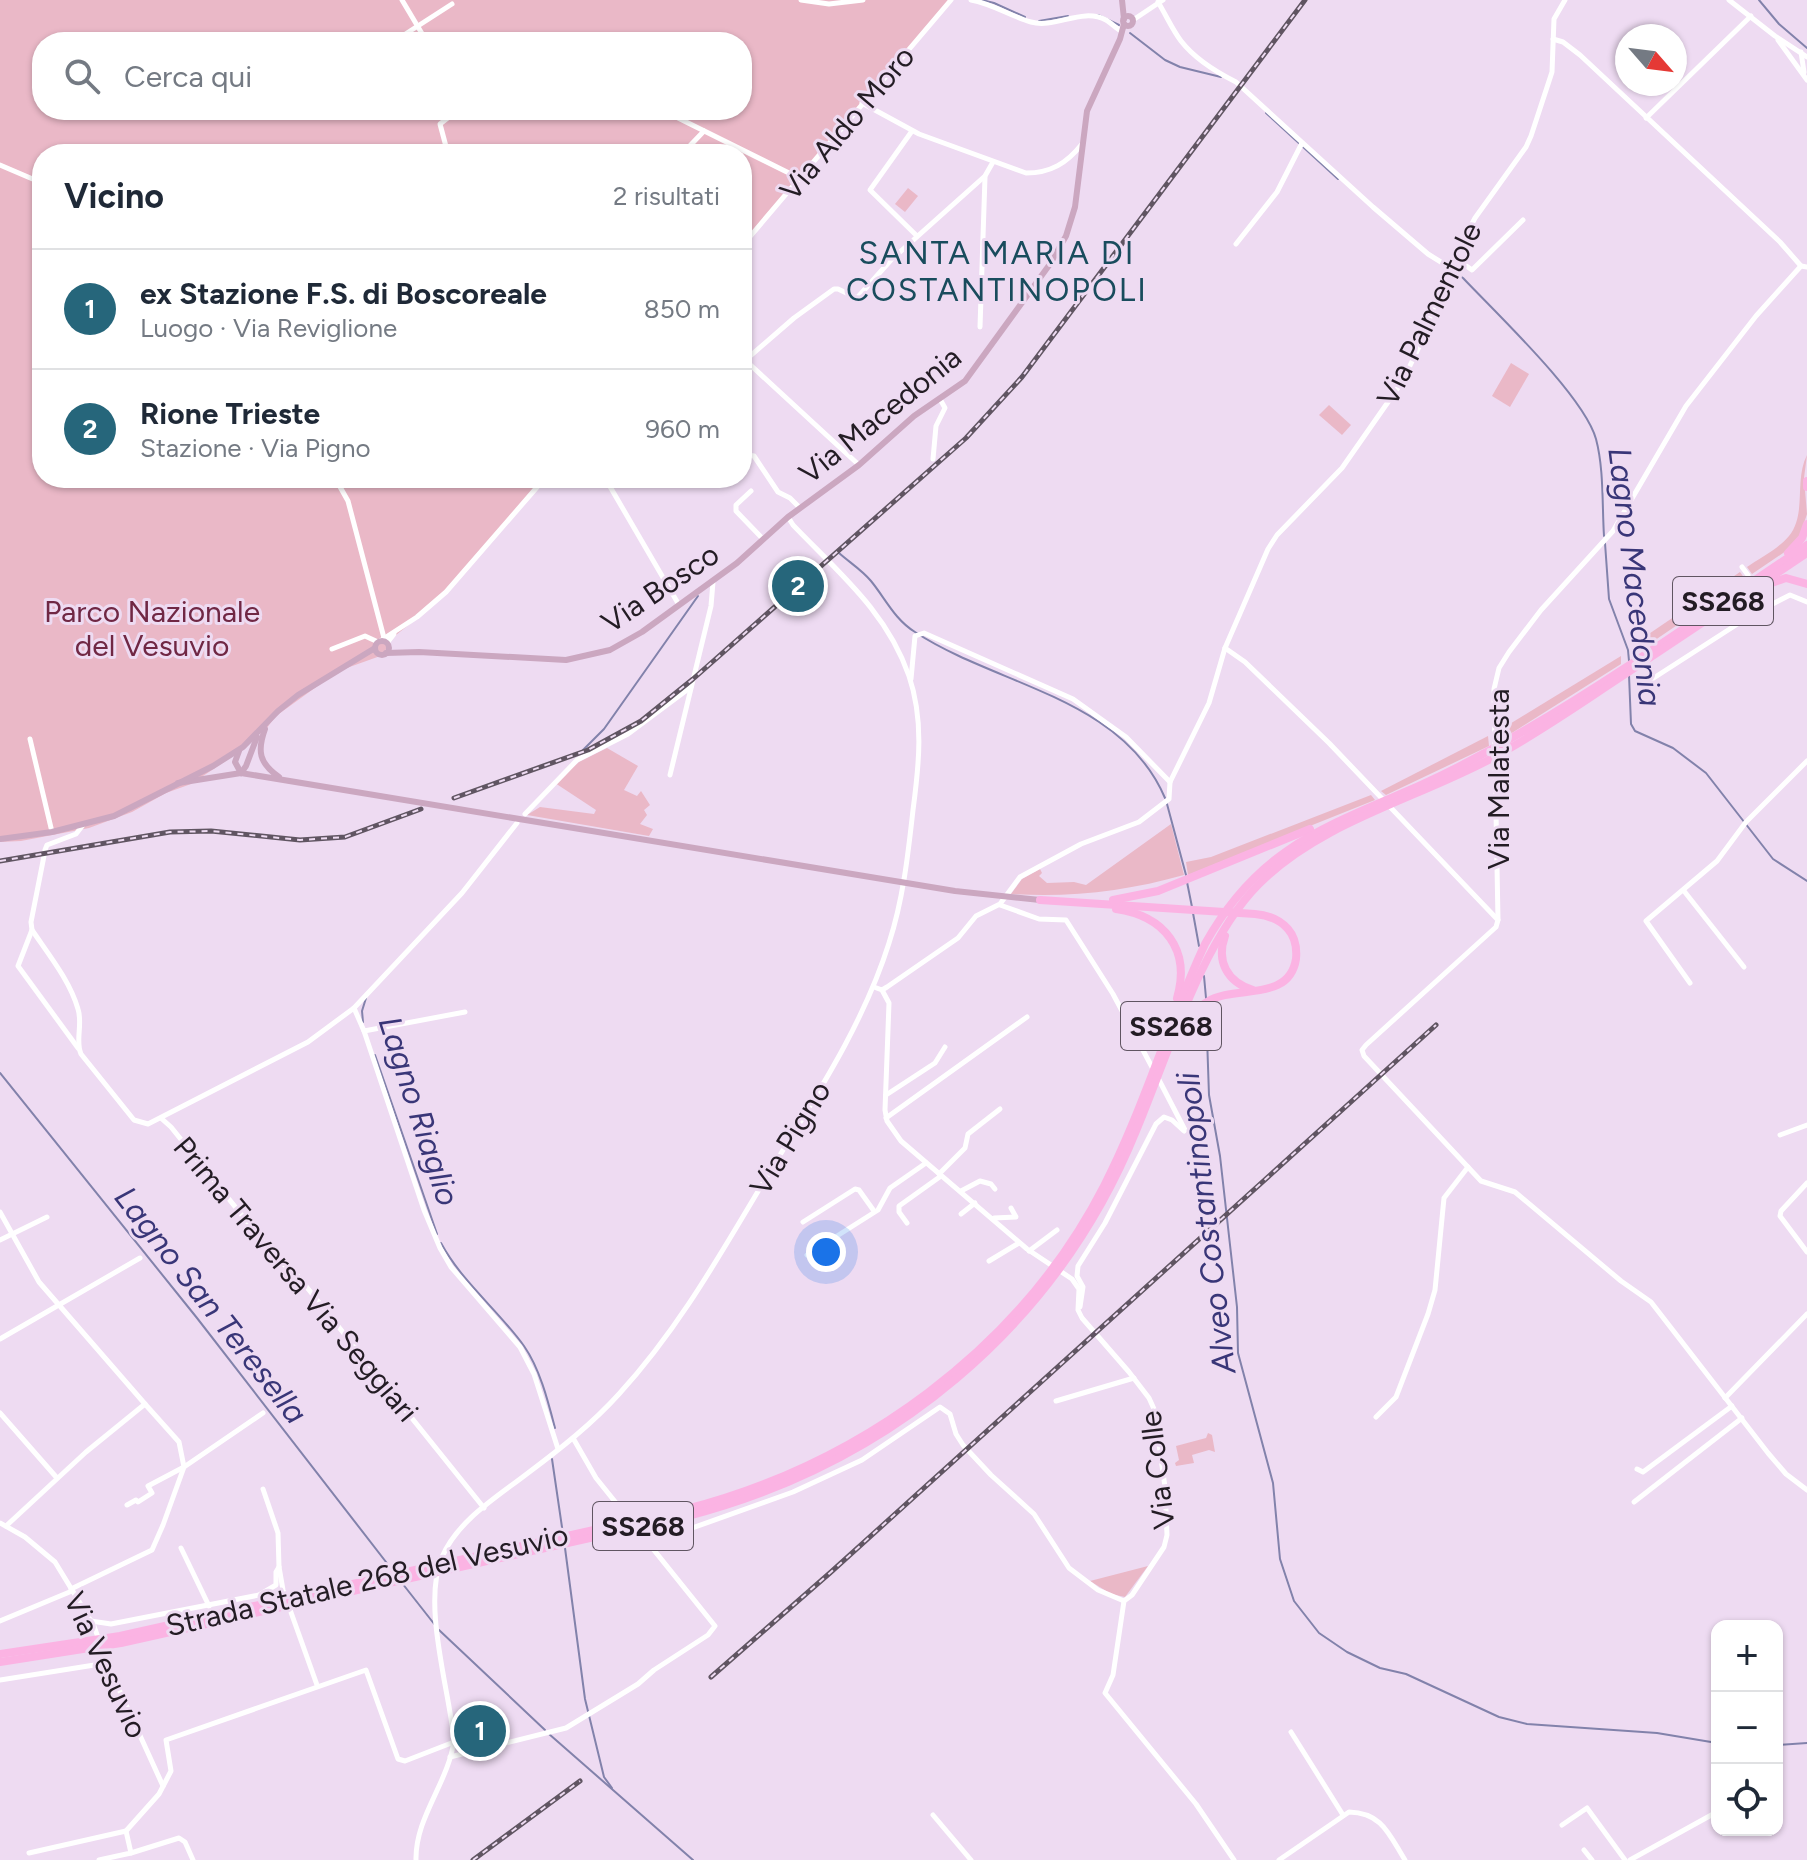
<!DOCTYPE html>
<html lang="it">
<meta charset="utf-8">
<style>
body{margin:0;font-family:Figtree,sans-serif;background:#f2f2f3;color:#1f2937}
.controls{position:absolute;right:24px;bottom:24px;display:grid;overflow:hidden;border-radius:16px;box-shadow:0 2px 6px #0004}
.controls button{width:72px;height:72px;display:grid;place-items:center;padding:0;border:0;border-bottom:2px solid #e0e1e3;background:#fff;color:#1f2937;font:40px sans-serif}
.compass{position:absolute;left:1615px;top:24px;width:72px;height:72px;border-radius:50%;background:#fff;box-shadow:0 2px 6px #0004;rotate:118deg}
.you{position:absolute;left:826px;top:1252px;width:28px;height:28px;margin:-20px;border:6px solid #fff;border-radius:50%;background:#1a73e8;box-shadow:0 0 0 12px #1a73e833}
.badge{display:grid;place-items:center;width:52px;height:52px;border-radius:50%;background:#26667b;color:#fff;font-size:26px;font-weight:700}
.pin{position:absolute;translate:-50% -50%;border:4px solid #fff;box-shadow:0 2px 8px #0006}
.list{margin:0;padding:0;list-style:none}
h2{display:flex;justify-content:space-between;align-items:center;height:104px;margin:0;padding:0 32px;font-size:34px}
h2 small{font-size:26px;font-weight:400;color:#747a83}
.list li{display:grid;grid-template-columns:52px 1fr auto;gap:24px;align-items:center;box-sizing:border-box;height:120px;padding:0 32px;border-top:2px solid #e0e1e3}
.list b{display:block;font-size:30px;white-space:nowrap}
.list p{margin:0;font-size:26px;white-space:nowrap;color:#747a83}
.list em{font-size:26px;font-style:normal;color:#747a83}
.icon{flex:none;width:44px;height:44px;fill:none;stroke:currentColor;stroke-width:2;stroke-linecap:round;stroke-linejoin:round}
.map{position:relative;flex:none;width:1807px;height:1860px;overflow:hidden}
.search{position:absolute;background:#fff;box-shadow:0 2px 6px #0004;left:32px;top:32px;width:720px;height:88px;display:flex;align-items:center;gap:20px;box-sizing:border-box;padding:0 28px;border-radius:32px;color:#747a83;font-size:30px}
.panel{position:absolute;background:#fff;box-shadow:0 2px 6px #0004;left:32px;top:144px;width:720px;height:344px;border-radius:32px}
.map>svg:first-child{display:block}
.green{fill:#eab8c7;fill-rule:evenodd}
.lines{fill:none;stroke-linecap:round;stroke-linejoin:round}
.stream{stroke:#8282ab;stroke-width:2}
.minor{stroke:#fff;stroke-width:5}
.major{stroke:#cba7c0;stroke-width:6}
.highway{stroke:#fbb3e3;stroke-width:8}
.rail-casing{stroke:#605562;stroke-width:5}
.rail{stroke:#eedbf2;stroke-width:2;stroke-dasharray:6;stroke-linecap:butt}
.labels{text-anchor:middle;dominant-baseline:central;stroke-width:6;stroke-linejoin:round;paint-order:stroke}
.shield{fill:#eedbf2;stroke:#605562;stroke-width:2}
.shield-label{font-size:28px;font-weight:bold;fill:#231c24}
.street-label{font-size:30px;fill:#231c24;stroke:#eedbf2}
.park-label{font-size:30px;fill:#702744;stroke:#eedbf2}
.neighbourhood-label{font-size:32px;letter-spacing:2px;fill:#194c5d;stroke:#eedbf2}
.water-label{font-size:32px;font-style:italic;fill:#393678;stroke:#eedbf2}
</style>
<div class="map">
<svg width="1807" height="1860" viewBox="0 0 1807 1860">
<rect width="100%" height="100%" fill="#eedbf2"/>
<g class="green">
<path d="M0,0h953l-211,248v-94h-700v324h505l-117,130 -39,31 -8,16 -39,14 -21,13 -47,34 -10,13 -33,27 -42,28 -25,9 -34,19 -43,16 -68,13 -21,1zM42,42h700v68h-700z"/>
<path d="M908,188l10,8 -13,16 -10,-8z"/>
<path d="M1511,363l18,11 -19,33 -18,-11z"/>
<path d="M1329,405l22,20 -9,10 -23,-20z"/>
<path d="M1807,455l-3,23 3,36 -7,21 -14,16 -34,23 -5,-7c13,-9 31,-18 42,-31 18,-22 5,-56 18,-81z"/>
<path d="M1740,572l5,7 -109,74 1,-11z"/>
<path d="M1621,656v8l-125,79 -1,-10z"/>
<path d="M1488,736l1,10 -103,49 -5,-4z"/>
<path d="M607,748l31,18 -14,24 13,6 4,-5 9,14 -6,5 3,5 -7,9 13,5 -4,7 -122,-21 13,-8 54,7 2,-4 -41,-27 24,-21z"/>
<path d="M1371,795l4,5 -187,75 -2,-13 25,-5z"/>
<path d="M1171,824l13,51c-57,16 -114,23 -173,19l11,-15 18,-10 2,4 -3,3 8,7 27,-1 12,3z"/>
<path d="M1208,1433l4,2 3,17 -6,-2 -17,5 2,8 -18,3 -1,-3 4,-3 -3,-14 30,-8z"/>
<path d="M1148,1566l-23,31 -14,-3 -21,-13z"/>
</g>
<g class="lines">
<g class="stream">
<path d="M982,0l12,3 31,14"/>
<path d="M1759,0l20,24 28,24"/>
<path d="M1098,15l21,10"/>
<path d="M1039,21l29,-5"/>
<path d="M1130,33l35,27 15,7 41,10"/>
<path d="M1266,113l72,66"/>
<path d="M1448,268l15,10c33,35 121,118 133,161 8,30 6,66 8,97"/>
<path d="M1605,543l4,56 19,51 1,11"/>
<path d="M839,553c10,9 23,17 32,28 14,17 24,39 44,51 82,54 207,65 250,166"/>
<path d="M1629,675l2,49 4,7 38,17 33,25 67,86 34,22"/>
<path d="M583,750l21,-21 94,-133"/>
<path d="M1167,804l19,71"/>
<path d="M1187,882l5,25"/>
<path d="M1193,913l6,33"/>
<path d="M1204,976l2,22"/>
<path d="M1206,1008l3,87 11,61 17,151 1,46 35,130 7,76 14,42 25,32 28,19 33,16 26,6 93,43 28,7 130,9 60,10"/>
<path d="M363,1022l-1,-11 4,-13"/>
<path d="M375,1055l62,179"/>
<path d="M0,1073l197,245 196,253"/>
<path d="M441,1243c21,39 57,67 83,103 16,23 24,55 31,82"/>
<path d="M552,1459l11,75"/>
<path d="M565,1548l20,151 19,78 8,11"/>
<path d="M402,1583l33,42"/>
<path d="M439,1630l106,100"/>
<path d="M549,1734l144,126"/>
<path d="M1777,1745l30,-2"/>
</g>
<g class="minor">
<path d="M402,0l25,42"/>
<path d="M801,0l28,4 34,-4"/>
<path d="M971,0c22,4 39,16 60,22 24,7 51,-15 75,-2 5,3 10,8 15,11"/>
<path d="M1729,0l46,36 32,21"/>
<path d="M1158,2c8,13 14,27 23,39 14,18 35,31 55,41l137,125 55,47 21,13"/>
<path d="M1133,20l30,-20"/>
<path d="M1553,39l10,3 17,13 200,187 21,24"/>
<path d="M1778,40l29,40"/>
<path d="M393,42l59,-38"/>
<path d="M1801,52l3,20"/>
<path d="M862,103l57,31 107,39c25,0 41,-10 56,-29"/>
<path d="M662,110l137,68"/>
<path d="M1646,118l105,-102"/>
<path d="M912,131l-42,59 47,46"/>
<path d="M448,154l-8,-30 18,-14"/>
<path d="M682,154l22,-23"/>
<path d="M0,165l42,18"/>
<path d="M1236,244l41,-52 25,-49"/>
<path d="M742,246l209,-246"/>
<path d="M1455,258l17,12 51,-50"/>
<path d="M980,327l5,-150"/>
<path d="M745,360l114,105"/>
<path d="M742,363l52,-45 40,-29h4l19,9 34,-38 94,-84 8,-14"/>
<path d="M748,455l6,1 24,36 12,6 10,10"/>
<path d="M933,459l3,-33 9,-18 -5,-9"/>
<path d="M335,478l13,23 36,137"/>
<path d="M605,478l74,127"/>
<path d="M751,491l-15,14v6l27,28"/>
<path d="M1742,567l6,8"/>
<path d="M1762,595l8,9"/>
<path d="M380,641l37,-24 29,-25 99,-114"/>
<path d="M387,643l7,-9"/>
<path d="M1225,648l20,14 84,81 169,177 -2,7 -130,118 -4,5 2,6 117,125 34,11 106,89 30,21 117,151 18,21 21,16"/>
<path d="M332,649l33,-13 13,6"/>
<path d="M1636,677l4,5 9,-1 104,-67 37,-19 17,7"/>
<path d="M911,679l4,-43 9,-3 149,66 53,38 44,45"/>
<path d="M30,739l22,93"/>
<path d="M1495,748l-1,-59 5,-21 10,-16 32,-42 72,-79 73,-125 70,-90 45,-50 6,1"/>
<path d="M1495,758l3,162"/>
<path d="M670,775l41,-169 2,-24"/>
<path d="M525,814l52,-54 51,-26 63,-47"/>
<path d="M45,850l2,-5 29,-11 7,-9"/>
<path d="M44,856l-13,66 1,8c17,25 38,51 46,79 5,15 -3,32 3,45l53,66 14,4 160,-82 46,-34 108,-115 55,-70"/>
<path d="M1684,891l60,76"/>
<path d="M1000,905l39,14 27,1 47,74 40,75"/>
<path d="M32,930l-14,36 60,82"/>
<path d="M1690,983l-44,-62 71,-60 29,-39 61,-61"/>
<path d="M874,987l8,3 5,-3 71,-49 18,-22 24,-12 20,-27 61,-33 58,-22 30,-23 1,-17 39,-79 16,-55 43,-99 9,-14 65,-67 60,-86 19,-39 24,-68 30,-57 51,-71 5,-11 21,-64 2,-53 11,-19"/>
<path d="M882,990l7,13 -4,107 2,11 14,20 126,108 45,30 7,10 -1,21 4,8 47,54 20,26 5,11 11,78 2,48 -3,12 -32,48 -8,6 -11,74 -8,18 91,111 38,56"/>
<path d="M354,1008l10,23 101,-19"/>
<path d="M364,1031l60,179 16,38 11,19 69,80 14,27 24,75"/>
<path d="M1158,1078l27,52"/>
<path d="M886,1095l49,-32 10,-16"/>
<path d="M886,1118l141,-101"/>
<path d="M162,1119l9,8 106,132 20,16 187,233"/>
<path d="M1780,1135l27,-10"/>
<path d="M939,1174l26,-26 3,-14 32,-25"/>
<path d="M1807,1183l-26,28 -1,5 27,36"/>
<path d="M961,1191l19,-10 11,3 4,5"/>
<path d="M0,1212l39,70 106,122"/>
<path d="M961,1214l14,-11"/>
<path d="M994,1218l22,-1 -5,-9"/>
<path d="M803,1222l52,-33 4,1 15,21"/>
<path d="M907,1223l-8,-11v-6l42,-30"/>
<path d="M0,1240l47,-23"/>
<path d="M1029,1251l28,-21"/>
<path d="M807,1255l71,-45 12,-22 36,-25"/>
<path d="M989,1261l30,-18"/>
<path d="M1080,1307l3,-20 -6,-11 1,-10 27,-43 51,-99 8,-7 8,3 12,11"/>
<path d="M0,1339l140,-81"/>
<path d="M1725,1398l82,-84"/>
<path d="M1056,1401l78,-23"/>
<path d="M0,1413l57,65"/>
<path d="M1376,1417l20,-20 32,-83 7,-24 9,-92 24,-31"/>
<path d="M1637,1469l6,3 89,-66"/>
<path d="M263,1489l15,44 1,34 4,23 34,95"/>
<path d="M1634,1502l108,-84"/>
<path d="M127,1505l9,-5 2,2 14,-9 -4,-7 36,-19 79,-54"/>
<path d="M0,1523l25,14 30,25 39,64 13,37 56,123"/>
<path d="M6,1526l80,-74 59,-48 34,38 5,25 -21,58 -11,25 -81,39"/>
<path d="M181,1548l28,58"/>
<path d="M651,1548l30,-16 112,-40 69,-32 78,-53 10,7 6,20 7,11 28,30 43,39 35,54 29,22 26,11"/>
<path d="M0,1621l72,-30"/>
<path d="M91,1621l20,3 148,-29 17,-10v-13l3,-5"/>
<path d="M0,1680l107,-17"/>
<path d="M1291,1732l52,83"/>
<path d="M450,1757l116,-29 72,-44 16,-14 54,-35 7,-9 -119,-148 -23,-40"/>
<path d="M933,1815l38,45"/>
<path d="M1562,1825l25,-17 38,52"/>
<path d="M1584,1850l8,10"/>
<path d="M29,1853l97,-22"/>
<path d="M131,1853l48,-15 6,4 8,18"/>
<path d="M99,1860l32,-7 -5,-22 33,-37 12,-23 -5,-31 200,-70 32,89 7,2 49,-19"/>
<path d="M416,1860c-1,-43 33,-78 38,-120 -5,-51 -32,-136 -12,-183 16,-37 55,-60 86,-84 32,-24 64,-49 91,-79 57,-62 98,-134 141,-206 47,-79 101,-156 129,-245 14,-43 19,-88 24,-133 6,-45 11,-90 -4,-134 -22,-64 -70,-103 -116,-151l-5,-8"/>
<path d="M1279,1860l70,-48c34,1 40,23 56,48"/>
<path d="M1630,1860l85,-47"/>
</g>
<g class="major">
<path d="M1122,0l2,19"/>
<circle cx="1128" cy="21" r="5"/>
<circle cx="382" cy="648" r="7"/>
<path d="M386,653l33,-1 147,8 44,-10 32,-18 95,-69 51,-46 71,-52 55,-49 51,-35 85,-117 16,-28 9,-29 12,-96 33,-72 4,-15"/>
<path d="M265,729c-8,22 -6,34 14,48"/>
<path d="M239,751l-4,11 6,11"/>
<path d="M241,773l5,-7 11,-29"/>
<path d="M178,783l63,-10 714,118 85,9"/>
<path d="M0,839l52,-7 62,-16 99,-50 30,-19 35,-36 20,-16 77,-47"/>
</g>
<g class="highway">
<path d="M1807,481v6"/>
<path d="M1788,553l14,-15 5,-14"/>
<path d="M1766,585l20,-7 21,6"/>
<path d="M1040,900l215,14c13,1 24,5 33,15 7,8 9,19 8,30 -7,44 -61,25 -89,43 -13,7 -20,21 -26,34"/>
<path d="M1113,900l45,-9 152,-62"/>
<path d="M1116,909c49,7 75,41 61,89"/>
<path d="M1225,936c-9,25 2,46 28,54"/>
<path d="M0,1654l120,-18 563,-126c176,-45 337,-160 421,-324 40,-78 64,-163 101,-242 53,-96 120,-117 214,-158 37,-17 73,-36 108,-57 96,-56 187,-122 280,-184"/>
<path d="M0,1662l121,-19 563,-126c204,-52 372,-189 452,-386 32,-76 65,-189 123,-247 62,-63 161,-86 237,-128 46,-25 88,-55 131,-83 60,-40 120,-80 180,-120"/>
</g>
<g class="rail-casing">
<g id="rail">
<path d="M454,798l134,-48 53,-29 52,-42 273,-241 56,-61 283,-377"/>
<path d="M0,861l170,-29 41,-1 89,9 45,-3 76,-28"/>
<path d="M711,1677l120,-105 605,-547"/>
<path d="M473,1860l107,-79"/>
</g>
</g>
<use href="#rail" class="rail"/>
</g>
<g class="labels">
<g class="shield">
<rect x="1673" y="577" width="100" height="48" rx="6"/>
<rect x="1121" y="1002" width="100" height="48" rx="6"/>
<rect x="593" y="1502" width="100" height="48" rx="6"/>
</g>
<g class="shield-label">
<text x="1723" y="601">SS268</text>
<text x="1171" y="1026">SS268</text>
<text x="643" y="1526">SS268</text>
</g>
<g class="street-label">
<text transform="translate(847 123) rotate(-50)">Via Aldo Moro</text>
<text transform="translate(1429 314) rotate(-64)">Via Palmentole</text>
<text transform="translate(880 415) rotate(-39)">Via Macedonia</text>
<text transform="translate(660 588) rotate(-34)">Via Bosco</text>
<text transform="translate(1498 779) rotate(-90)">Via Malatesta</text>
<text transform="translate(790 1138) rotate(-59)">Via Pigno</text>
<text transform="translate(296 1279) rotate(50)">Prima Traversa Via Seggiari</text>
<text transform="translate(1157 1470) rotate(-97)">Via Colle</text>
<text transform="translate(367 1580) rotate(-13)">Strada Statale 268 del Vesuvio</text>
<text transform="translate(106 1665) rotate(65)">Via Vesuvio</text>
</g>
<g class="park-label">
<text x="152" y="611">Parco Nazionale<tspan x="152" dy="34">del Vesuvio</tspan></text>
</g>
<g class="neighbourhood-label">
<text x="997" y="253">SANTA MARIA DI<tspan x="997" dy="37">COSTANTINOPOLI</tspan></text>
</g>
<g class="water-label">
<text transform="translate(1635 577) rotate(83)">Lagno Macedonia</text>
<text transform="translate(419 1111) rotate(72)">Lagno Riaglio</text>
<text transform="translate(1206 1223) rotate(-97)">Alveo Costantinopoli</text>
<text transform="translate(211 1305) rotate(52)">Lagno San Teresella</text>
</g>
</g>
</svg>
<div class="controls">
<button>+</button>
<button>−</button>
<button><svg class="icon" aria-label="locate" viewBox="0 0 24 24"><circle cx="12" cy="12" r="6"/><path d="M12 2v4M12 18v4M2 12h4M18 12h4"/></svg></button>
</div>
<svg class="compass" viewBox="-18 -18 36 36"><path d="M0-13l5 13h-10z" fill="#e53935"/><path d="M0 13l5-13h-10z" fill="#747a83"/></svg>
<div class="you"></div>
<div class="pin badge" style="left:480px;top:1731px">1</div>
<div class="pin badge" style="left:798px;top:586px">2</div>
<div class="search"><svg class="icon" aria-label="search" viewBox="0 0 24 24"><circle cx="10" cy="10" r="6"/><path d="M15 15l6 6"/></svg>Cerca qui</div>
<section class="panel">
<h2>Vicino<small>2 risultati</small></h2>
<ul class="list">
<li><span class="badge">1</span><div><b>ex Stazione F.S. di Boscoreale</b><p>Luogo · Via Reviglione</p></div><em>850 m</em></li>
<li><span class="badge">2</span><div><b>Rione Trieste</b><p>Stazione · Via Pigno</p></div><em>960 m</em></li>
</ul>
</section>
</div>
